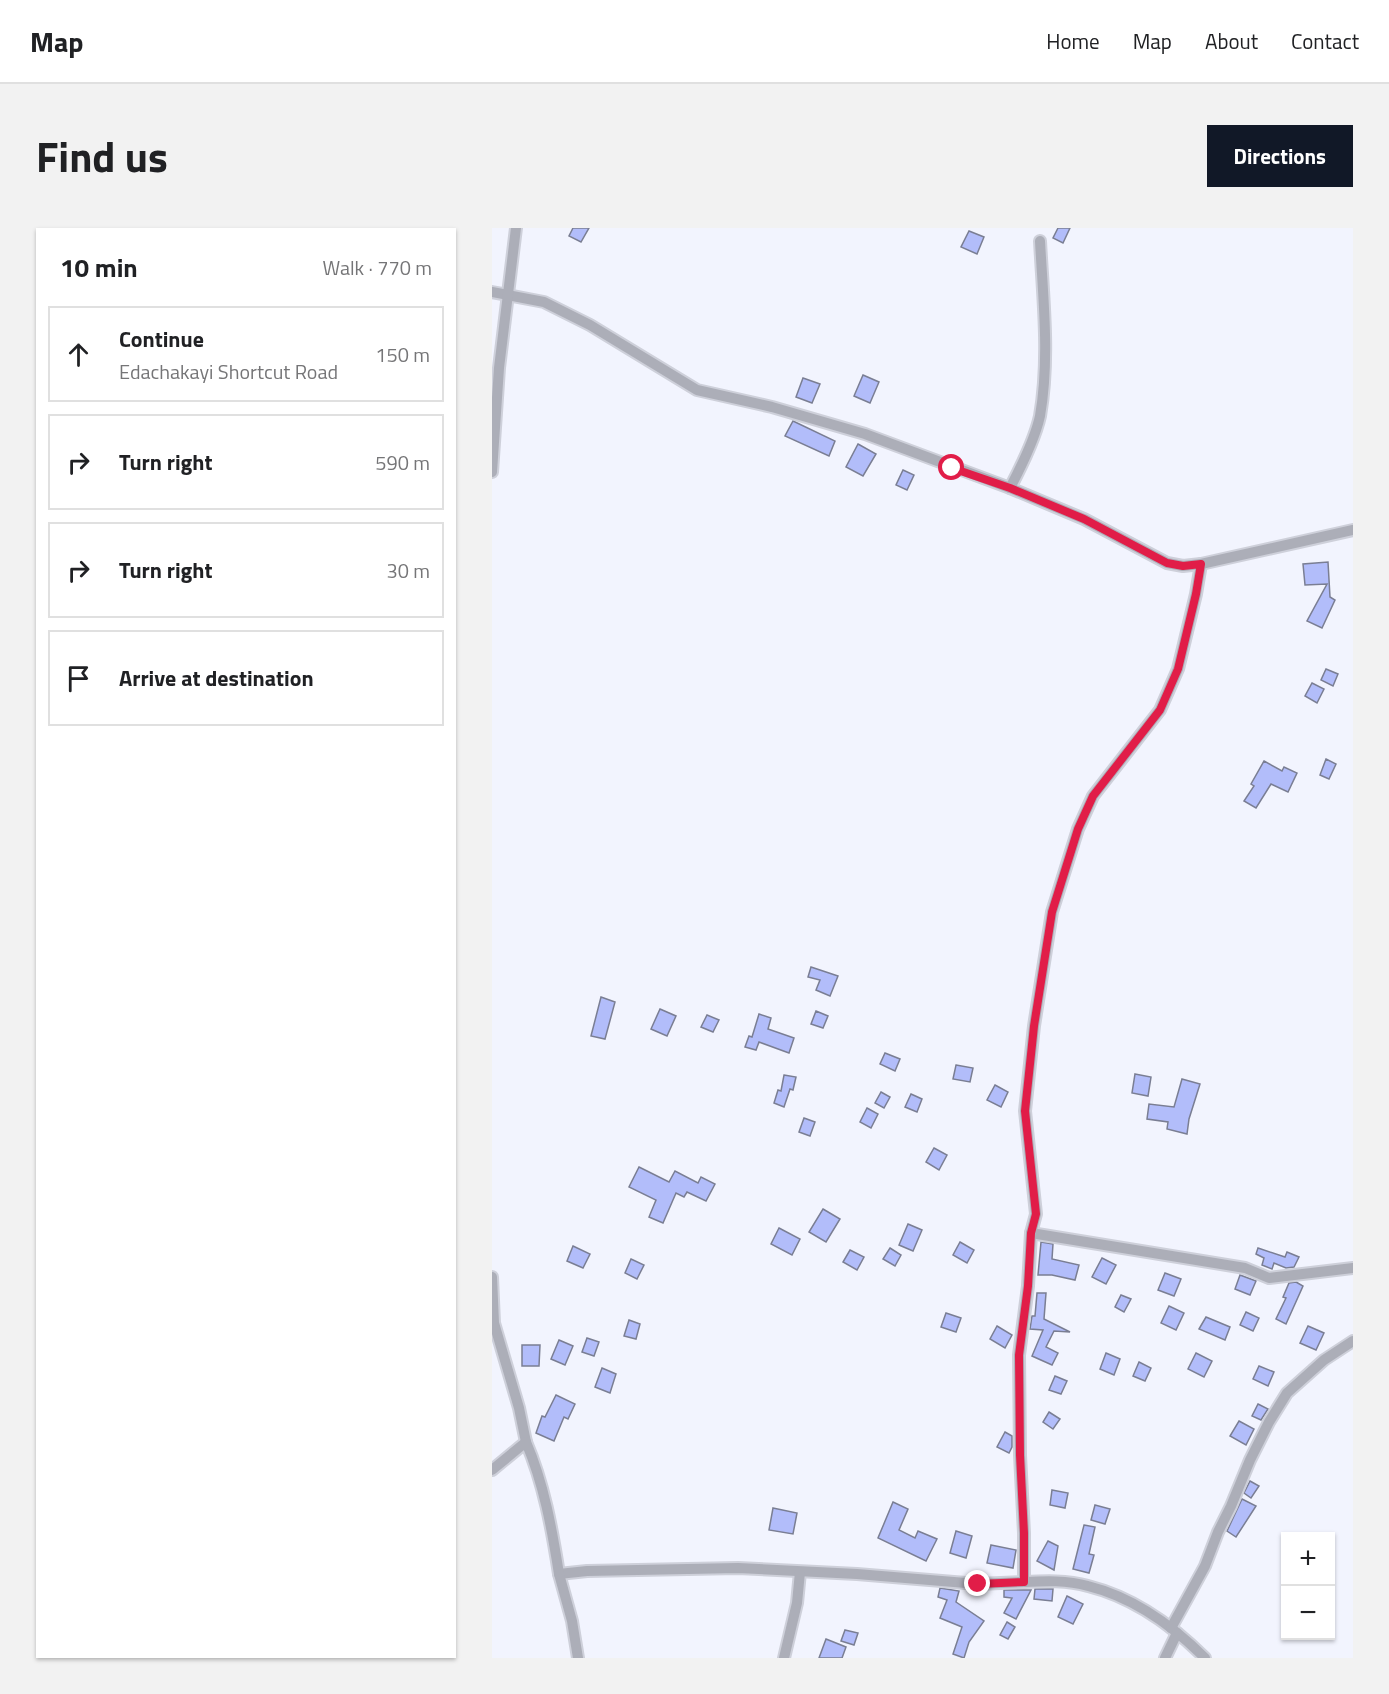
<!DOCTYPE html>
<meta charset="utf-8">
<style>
body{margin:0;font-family:"Titillium Web",sans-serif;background:#f2f2f2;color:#202124}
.controls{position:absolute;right:18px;bottom:18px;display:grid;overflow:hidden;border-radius:0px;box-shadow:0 2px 4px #0004}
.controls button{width:54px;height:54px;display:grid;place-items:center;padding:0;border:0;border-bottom:2px solid #e0e0e0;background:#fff;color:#202124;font:30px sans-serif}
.stop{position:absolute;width:18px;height:18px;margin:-14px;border:4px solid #e11d48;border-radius:50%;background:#fff}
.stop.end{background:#e11d48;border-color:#fff;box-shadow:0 2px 6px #0008}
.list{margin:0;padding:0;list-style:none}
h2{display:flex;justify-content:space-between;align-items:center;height:78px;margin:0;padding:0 24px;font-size:26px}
h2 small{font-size:20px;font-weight:400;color:#757577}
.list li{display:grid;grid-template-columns:39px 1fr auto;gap:18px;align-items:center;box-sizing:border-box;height:96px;margin:0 12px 12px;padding:0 12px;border:2px solid #e0e0e0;border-radius:0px}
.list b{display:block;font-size:22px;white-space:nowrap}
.list p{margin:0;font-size:20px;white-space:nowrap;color:#757577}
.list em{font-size:20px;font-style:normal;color:#757577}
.icon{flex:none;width:33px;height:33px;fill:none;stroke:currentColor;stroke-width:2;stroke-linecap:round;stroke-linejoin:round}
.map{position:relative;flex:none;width:861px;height:1430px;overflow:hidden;border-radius:0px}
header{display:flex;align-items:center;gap:36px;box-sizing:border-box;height:84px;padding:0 30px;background:#fff;border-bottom:2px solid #e0e0e0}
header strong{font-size:28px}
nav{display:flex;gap:33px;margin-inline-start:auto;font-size:21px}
.intro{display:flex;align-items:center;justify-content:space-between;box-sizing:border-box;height:144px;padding:0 36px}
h1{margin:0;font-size:42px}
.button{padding:15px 27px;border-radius:0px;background:#111827;color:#fff;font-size:21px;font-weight:700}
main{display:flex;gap:36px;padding:0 36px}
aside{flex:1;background:#fff;border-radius:0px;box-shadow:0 2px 4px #0004}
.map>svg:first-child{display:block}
.building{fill:#b2bdfa;stroke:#7a7e93;stroke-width:1.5}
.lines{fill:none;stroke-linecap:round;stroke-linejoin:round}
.minor-casing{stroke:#ced0da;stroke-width:14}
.minor{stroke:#acaeb8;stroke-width:10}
.route{stroke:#e11d48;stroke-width:8}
</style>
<header>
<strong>Map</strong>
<nav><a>Home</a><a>Map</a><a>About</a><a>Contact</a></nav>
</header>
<div class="intro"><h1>Find us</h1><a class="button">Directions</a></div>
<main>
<aside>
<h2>10 min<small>Walk · 770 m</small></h2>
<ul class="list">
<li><svg class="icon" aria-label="ahead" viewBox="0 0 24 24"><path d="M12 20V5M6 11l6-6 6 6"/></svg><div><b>Continue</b><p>Edachakayi Shortcut Road</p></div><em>150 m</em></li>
<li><svg class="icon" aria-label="right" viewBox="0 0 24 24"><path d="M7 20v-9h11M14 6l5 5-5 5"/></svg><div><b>Turn right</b></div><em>590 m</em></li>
<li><svg class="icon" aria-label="right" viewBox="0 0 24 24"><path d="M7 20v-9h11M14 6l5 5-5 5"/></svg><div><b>Turn right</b></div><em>30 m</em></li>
<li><svg class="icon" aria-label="arrive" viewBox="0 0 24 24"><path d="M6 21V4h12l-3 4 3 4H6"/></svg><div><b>Arrive at destination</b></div></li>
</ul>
</aside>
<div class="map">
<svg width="861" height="1430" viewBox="0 0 861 1430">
<rect width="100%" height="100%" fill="#f2f4fe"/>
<g class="building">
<path d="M81,0h16l-8,14 -12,-6z"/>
<path d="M566,0h12l-7,15 -10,-5z"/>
<path d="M477,3l15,6 -7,17 -16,-7z"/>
<path d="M371,147l16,7 -9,21 -16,-7z"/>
<path d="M311,150l17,6 -8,19 -16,-6z"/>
<path d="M301,193l42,20 -6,15 -44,-20z"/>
<path d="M366,216l18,10 -13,22 -17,-9z"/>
<path d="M411,242l11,5 -7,15 -11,-5z"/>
<path d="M836,334l2,35 5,3 -13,28 -15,-7 20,-37 -22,1 -2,-21z"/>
<path d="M834,441l12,5 -5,12 -12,-6z"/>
<path d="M820,455l12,6 -7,14 -12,-7z"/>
<path d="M834,531l10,5 -7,15 -9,-4z"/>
<path d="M772,533l18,10 2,-4 13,6 -9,19 -17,-8 -15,24 -12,-7 10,-15 -3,-2z"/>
<path d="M319,739l27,9 -8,20 -14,-6 4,-10 -12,-3z"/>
<path d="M109,769l14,5 -10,37 -14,-3z"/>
<path d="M168,781l16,7 -9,20 -16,-7z"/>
<path d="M324,783l12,5 -5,12 -12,-4z"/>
<path d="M267,786l12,4 -3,11 26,9 -5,15 -30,-11 -3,8 -11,-3 4,-11 3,1z"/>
<path d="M215,787l12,5 -6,12 -12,-5z"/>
<path d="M393,825l15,6 -5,12 -15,-7z"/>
<path d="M464,837l17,3 -3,14 -17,-3z"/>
<path d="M643,846l16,3 -3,19 -16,-3z"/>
<path d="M292,847l12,2 -3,13 -3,-1 -6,18 -10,-4 4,-13 3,1z"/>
<path d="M690,851l18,5 -11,35 -2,15 -20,-5 1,-7 -21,-3 2,-15 25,3z"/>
<path d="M503,857l13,7 -7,15 -14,-7z"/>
<path d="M389,864l9,5 -6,11 -9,-5z"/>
<path d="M419,866l11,5 -5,13 -12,-5z"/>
<path d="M375,880l11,6 -7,14 -11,-6z"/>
<path d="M312,890l11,4 -5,14 -11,-4z"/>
<path d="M442,920l13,7 -8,15 -13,-8z"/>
<path d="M147,939l30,15 6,-11 23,12 3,-6 14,7 -9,17 -19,-9 -3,5 -8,-4 -13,30 -14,-6 7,-17 -27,-13z"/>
<path d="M331,981l17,10 -14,23 -17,-10z"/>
<path d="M416,996l14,6 -9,21 -14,-6z"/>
<path d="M287,1000l21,11 -8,16 -21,-11z"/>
<path d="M468,1014l14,8 -7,13 -14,-8z"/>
<path d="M549,1014l12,2 -1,15 27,6 -4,15 -23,-5h-14z"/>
<path d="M81,1018l17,8 -7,14 -16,-7z"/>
<path d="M398,1020l11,7 -6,11 -12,-7z"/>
<path d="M766,1020l27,9 2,-5 12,5 -5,10 -8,1 -12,-5 -2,6 -10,-4 2,-7 -8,-4z"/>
<path d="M358,1022l14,7 -7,13 -14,-8z"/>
<path d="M610,1030l14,7 -10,19 -14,-7z"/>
<path d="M139,1031l13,6 -7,14 -12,-6z"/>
<path d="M673,1045l16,6 -7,17 -16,-6z"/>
<path d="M748,1047l16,6 -6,14 -15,-6z"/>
<path d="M804,1054l7,4 -17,38 -10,-5 10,-21 -3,-1 6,-14z"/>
<path d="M545,1065h9l-2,26 26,13 -16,-1 -8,16 12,6 -6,12 -20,-9 11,-26 -13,-1 2,-13h3z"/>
<path d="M629,1067l10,4 -7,13 -9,-5z"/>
<path d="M677,1078l15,7 -8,17 -15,-7z"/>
<path d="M754,1084l13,6 -6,13 -13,-6z"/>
<path d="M454,1085l15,5 -5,14 -15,-5z"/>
<path d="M714,1089l24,10 -5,13 -26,-11z"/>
<path d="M137,1092l11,4 -4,15 -12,-3z"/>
<path d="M505,1098l15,9 -7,13 -15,-9z"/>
<path d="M816,1098l16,7 -8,17 -16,-7z"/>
<path d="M95,1110l12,4 -5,14 -12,-4z"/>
<path d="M67,1112l14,6 -8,19 -14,-6z"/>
<path d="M30,1117h18l-1,21h-17z"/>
<path d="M614,1125l14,6 -6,16 -14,-6z"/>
<path d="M704,1125l16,8 -8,16 -16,-8z"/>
<path d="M647,1134l12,6 -6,13 -12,-5z"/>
<path d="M767,1138l15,6 -6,14 -15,-7z"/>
<path d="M110,1140l14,6 -6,19 -15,-6z"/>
<path d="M563,1148l12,5 -6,13 -12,-4z"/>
<path d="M64,1167l19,9 -7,15 -4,-2 -10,24 -18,-8 6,-17 3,1z"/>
<path d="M766,1176l10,5 -7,11 -9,-4z"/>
<path d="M557,1184l11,7 -7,10 -10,-7z"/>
<path d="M747,1193l15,8 -8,16 -16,-9z"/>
<path d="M513,1204l7,4v11l-3,6 -12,-6z"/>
<path d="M758,1253l9,5 -8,12 -7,-5z"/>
<path d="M560,1262l16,3 -3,15 -15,-3z"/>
<path d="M750,1271l14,7 -20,31 -9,-6z"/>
<path d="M401,1274l15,7 -9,21 16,8 3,-7 19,8 -11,22 -48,-23z"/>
<path d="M603,1277l15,4 -5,15 -14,-4z"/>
<path d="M281,1280l24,5 -4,21 -24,-4z"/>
<path d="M592,1297l11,2 -6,27 5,1 -5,18 -16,-4z"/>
<path d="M464,1303l16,5 -6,22 -16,-5z"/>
<path d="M556,1313l10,5 -4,24 -17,-9z"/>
<path d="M499,1317l25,5 -3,18 -26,-5z"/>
<path d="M448,1360l19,3 -3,11 28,19 -15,21 -5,16 -11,-4 9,-27 -22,-9 7,-18 -9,-3z"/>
<path d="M543,1361h18l-1,12 -18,-2z"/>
<path d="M512,1362h27l-15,29 -12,-6 8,-15 -8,-1z"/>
<path d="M575,1368l16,8 -10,20 -15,-7z"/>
<path d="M515,1394l8,5 -7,12 -8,-4z"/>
<path d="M353,1402l13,3 -4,12 -13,-4z"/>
<path d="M334,1411l20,8 -4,11h-23z"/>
</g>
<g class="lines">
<g class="minor-casing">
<g id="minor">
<path d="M0,64l52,10 46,23 107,65 75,17 93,27 145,54 74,31 83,44 16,3 18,-2 152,-34"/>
<path d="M0,244l7,-104 17,-140"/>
<path d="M518,260c11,-21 25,-49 30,-72 10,-58 3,-118 0,-175"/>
<path d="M709,336l-5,30 -18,75 -18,41 -67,86 -15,33 -26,83 -18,114 -9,85 11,103 -5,19 -3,53 -9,69 1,100 4,78v49c21,-1 43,-2 64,4 44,11 85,40 117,72"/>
<path d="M539,1005l214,35 24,10 84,-10"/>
<path d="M0,1049l2,46 25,85 7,34"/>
<path d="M0,1242l34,-28c18,42 26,87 33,132l28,-3 151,-3 119,6 121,10 46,-2"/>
<path d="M67,1346l13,47 6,37"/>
<path d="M679,1400l34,-62 13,-34 13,-26 19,-46 19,-38 18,-29 37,-33 29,-19"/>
<path d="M292,1430l13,-55 3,-31"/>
<path d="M673,1430l12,-25"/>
</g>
</g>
<use href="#minor" class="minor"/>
</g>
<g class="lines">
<path class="route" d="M460,240l58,20 74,31 83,44 16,3 18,-2 -5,30 -18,75 -18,41 -67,86 -15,33 -26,83 -18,114 -9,85 11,103 -5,19 -3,53 -9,69 1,100 4,78v49l-46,2"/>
</g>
</svg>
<div class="controls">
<button>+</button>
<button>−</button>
</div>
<div class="stop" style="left:460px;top:240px"></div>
<div class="stop end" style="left:486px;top:1356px"></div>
</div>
</main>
